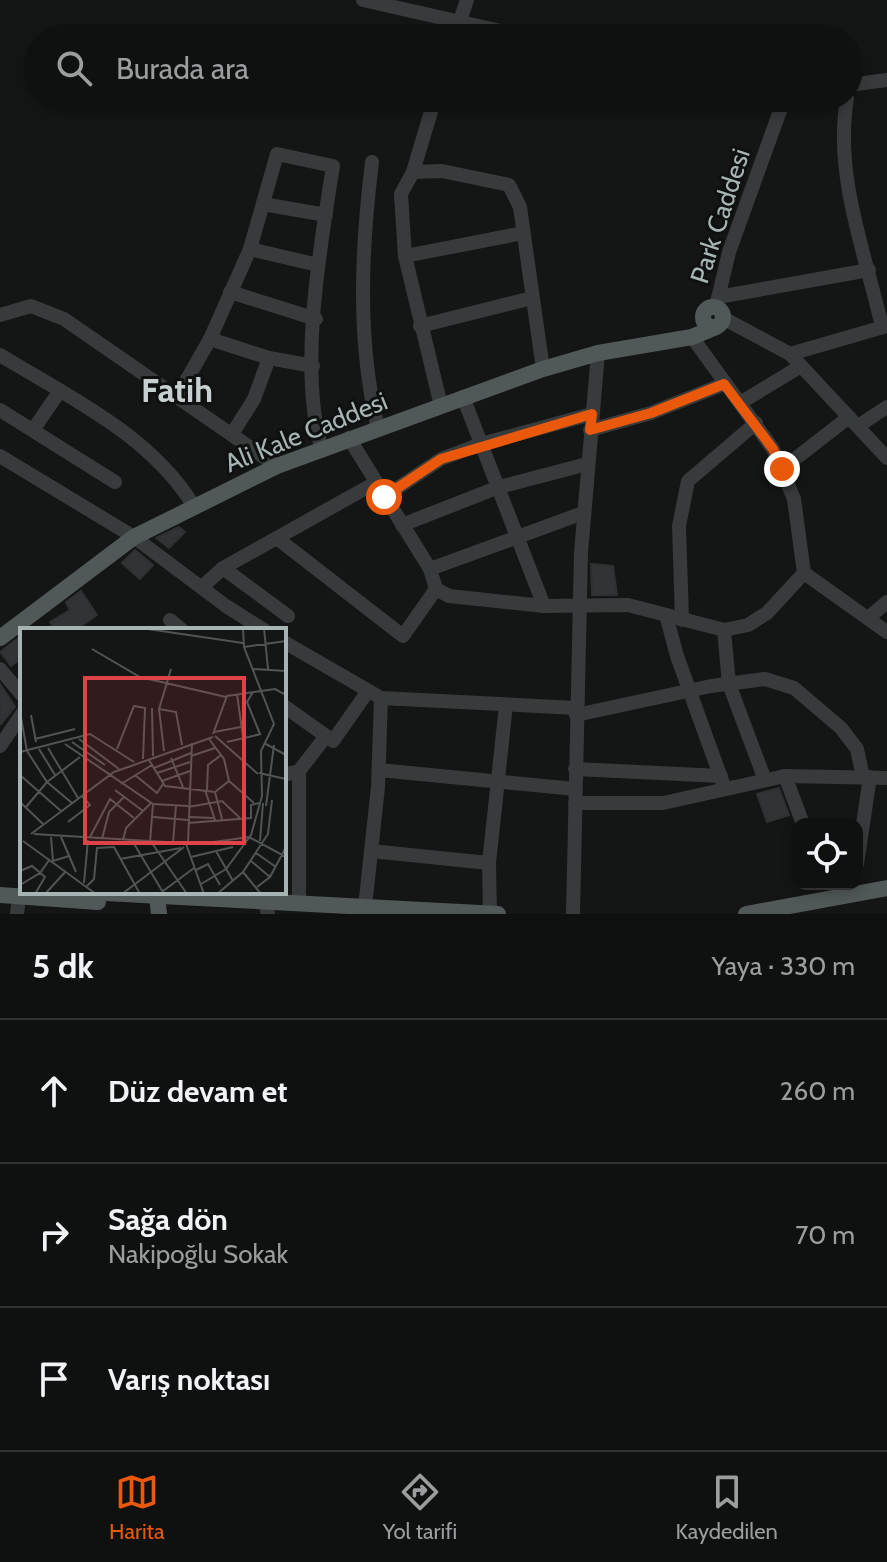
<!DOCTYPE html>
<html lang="tr">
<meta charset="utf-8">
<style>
body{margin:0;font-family:Cabin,sans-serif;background:#1d1e1e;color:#f1f3f6}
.controls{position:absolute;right:24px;bottom:24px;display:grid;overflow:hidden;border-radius:16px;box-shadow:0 4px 12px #0003}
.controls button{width:72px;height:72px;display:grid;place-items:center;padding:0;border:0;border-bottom:2px solid #2f3030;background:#0f1010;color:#f1f3f6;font:40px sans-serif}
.stop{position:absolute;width:24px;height:24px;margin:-18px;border:6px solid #ea580c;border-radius:50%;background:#fff}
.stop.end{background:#ea580c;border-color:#fff;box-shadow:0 2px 8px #0008}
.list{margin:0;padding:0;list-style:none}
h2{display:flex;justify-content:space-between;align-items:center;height:104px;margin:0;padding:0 32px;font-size:34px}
h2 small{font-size:26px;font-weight:400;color:#9b9d9f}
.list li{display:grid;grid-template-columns:52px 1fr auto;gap:24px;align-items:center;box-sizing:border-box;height:144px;padding:0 32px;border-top:2px solid #2f3030}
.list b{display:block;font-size:30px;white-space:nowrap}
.list p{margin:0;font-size:26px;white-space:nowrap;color:#9b9d9f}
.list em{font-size:26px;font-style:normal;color:#9b9d9f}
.icon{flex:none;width:44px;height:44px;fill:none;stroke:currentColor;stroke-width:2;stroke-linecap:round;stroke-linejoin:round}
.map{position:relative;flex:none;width:887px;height:914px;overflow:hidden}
.search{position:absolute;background:#0f1010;box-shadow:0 4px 12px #0003;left:24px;right:24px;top:24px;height:88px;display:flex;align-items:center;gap:20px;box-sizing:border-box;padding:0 28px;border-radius:44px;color:#9b9d9f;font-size:30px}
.sheet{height:536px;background:#0f1010}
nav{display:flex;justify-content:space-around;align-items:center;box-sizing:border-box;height:112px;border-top:2px solid #2f3030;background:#0f1010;font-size:22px;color:#9b9d9f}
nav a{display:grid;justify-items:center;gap:4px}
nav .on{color:#ea580c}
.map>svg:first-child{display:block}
.building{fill:#313334;stroke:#2e3031;stroke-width:2}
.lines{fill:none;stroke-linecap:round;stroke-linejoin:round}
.minor{stroke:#373b3c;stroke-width:14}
.major{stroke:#515858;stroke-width:16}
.route{stroke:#ea580c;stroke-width:10}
.labels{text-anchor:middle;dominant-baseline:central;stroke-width:6;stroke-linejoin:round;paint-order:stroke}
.street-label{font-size:26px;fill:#a7b4b4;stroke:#0f1010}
.district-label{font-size:34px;font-weight:bold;fill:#c7d0d1;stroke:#0f1010}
.inset-road{fill:none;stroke:#4f5555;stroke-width:2}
.view{fill:#de4348;fill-opacity:0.15;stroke:#de4348;stroke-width:4}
.inset-edge{fill:none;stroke:#a7b4b4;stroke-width:4}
</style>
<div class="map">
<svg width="887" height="914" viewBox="0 0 887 914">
<rect width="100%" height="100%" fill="#141515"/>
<g class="building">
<path d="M179,527l6,5 -16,16 -13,-10z"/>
<path d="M135,550l18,15 -13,14 -18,-16z"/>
<path d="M591,564l22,2 4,29h-25z"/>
<path d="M81,591l16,24 -17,12 2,3h-27l-5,-8 20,-12 -4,-8z"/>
<path d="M22,635v23l-11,8 -11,-14z"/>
<path d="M0,684l15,23 -15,18z"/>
<path d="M779,788l10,27 -22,7 -10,-28z"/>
</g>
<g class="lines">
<g class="minor">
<path d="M363,0l168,38"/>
<path d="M454,38l13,-38"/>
<path d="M849,85l38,-5"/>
<path d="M847,98c-13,78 18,153 35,229"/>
<path d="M372,162c-11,90 -15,178 6,267"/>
<path d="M413,172l22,-74"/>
<path d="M263,204l63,11"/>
<path d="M250,249l68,16"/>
<path d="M405,256l118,-23"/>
<path d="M230,292l86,27"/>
<path d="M718,297l151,-27"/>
<path d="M716,307l13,-55 52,-144 9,-10"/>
<path d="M0,315l31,-9 33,13 213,147"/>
<path d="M723,318l67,36 97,104"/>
<path d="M420,326l112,-28"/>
<path d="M692,337l81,112 21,50 10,74"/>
<path d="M210,339l59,19 44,8"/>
<path d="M790,354l97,-28"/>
<path d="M0,355c69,42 150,80 193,150"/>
<path d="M178,395l32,-56 40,-90 27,-95 56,12c-13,83 -35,203 -11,284"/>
<path d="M463,397l81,209"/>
<path d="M740,403l61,-37"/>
<path d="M441,406l-36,-150 -4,-62 12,-22 29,-1 67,14 11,22 23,162"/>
<path d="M0,410l115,72"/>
<path d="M858,426l29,-19"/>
<path d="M33,430l26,-38"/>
<path d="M590,430l61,-17 73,-29"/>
<path d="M232,434l22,-35 15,-41"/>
<path d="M349,438l81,131 6,20 13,7 95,10 84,-1 96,25 24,-5 19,-12 37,-40"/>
<path d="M0,456l134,81 92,69 38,24"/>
<path d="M782,469l67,-52"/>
<path d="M384,497l57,-38 40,-15 111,-30"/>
<path d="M402,525l97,-38 88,-23"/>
<path d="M278,539l125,97 33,-47"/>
<path d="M223,568l65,48"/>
<path d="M430,569l153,-56"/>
<path d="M804,573l83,59"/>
<path d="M203,586l20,-18 152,-85"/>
<path d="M666,615l11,41 48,133"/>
<path d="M868,618l19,-16"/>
<path d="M170,620l12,10"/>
<path d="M682,620l-3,-94 9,-45 68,-58"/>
<path d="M724,630l5,54 36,96"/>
<path d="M284,642l97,56 195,10"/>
<path d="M0,669l22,26"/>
<path d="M284,706l42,30"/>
<path d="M576,715l135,-29 54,-7 29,9 47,40 16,21 6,28"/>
<path d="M0,746l22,-32"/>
<path d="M575,769l146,7"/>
<path d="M379,770l196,19"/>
<path d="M284,775l15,-4 27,-35 7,5 35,-50"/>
<path d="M785,776l18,48"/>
<path d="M575,803h88l122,-27 102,2"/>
<path d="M371,851l118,12"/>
<path d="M857,864l13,-87"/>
<path d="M299,904v-133"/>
<path d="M365,907l13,-120 3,-89"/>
<path d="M267,911l1,3"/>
<path d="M17,914l2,-17"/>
<path d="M490,914l-1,-51 17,-158"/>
<path d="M573,914l8,-361 17,-200"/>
</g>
<g class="major">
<circle cx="713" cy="317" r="10"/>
<path d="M0,638l134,-101 143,-71 266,-97 55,-16 94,-16 24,-10"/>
<path d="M86,892l412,22"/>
<path d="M0,895l98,7"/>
<path d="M157,896l2,18"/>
<path d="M746,914l141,-26"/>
</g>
</g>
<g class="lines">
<path class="route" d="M384,497l57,-38 151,-45 -2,16 61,-17 73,-29 49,65 9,20"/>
</g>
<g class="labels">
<g class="street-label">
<text transform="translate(720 216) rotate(-72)">Park Caddesi</text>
<text transform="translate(306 432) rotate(-22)">Ali Kale Caddesi</text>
</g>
<g class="district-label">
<text x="177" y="390">Fatih</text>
</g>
</g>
<g transform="translate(20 628)">
<rect width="266" height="266" fill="#141515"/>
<path class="inset-road" d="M121,0l102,15M244,0l4,41M224,19l42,-6M72,21l48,28 86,20M233,41l33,2M233,64l-6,10 13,32M217,66l6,43M132,80l1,48M139,81l12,-40M0,84l7,39 20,31 25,21M11,87l5,27M194,104l27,-5M193,106l14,-38 48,-7 11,6M195,108l43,38M15,111l40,-10M59,111l40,30M189,111l15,20 5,22M52,114l33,23M207,114l34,-8M244,115l22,12M45,116l88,60 35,2M28,120l30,50M19,121l16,26M97,121l17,-43 11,2 -2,51M144,123l-5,-42 17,3 6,33M0,124l70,-18 44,28M171,128l24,-8M151,130l12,29M129,132l16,26 50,6 14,-11M134,140l37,-15M137,145l33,-11M239,145l27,6M0,147l41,36M115,147l22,18 6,-9M142,153l28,-10M209,153l25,22M101,156l31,-19M95,162l28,21M185,162l10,30M187,162l1,-25 13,-10M195,164l7,27M0,174l23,22M246,178l8,-61M6,179l21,-25 33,-25M168,179l34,-6 18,17M133,189l35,3M168,189l26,1M48,194l22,-17 -8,-9M168,195l63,-5v-13l8,-2M11,206l83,-62 99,-35M14,206l165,10 50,-7 37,20M31,209l2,24 16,-5M41,209l15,35M70,209l20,-38 24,19M82,211l7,-27 15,-15M103,212l3,-12 25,-25M3,213l73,53M240,213l3,-38M113,214l31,52M130,214l3,-38M132,215l35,51M153,215l3,-38M166,216l18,50M168,216l4,-101M196,223l17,30M236,225l20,14M171,229l42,-10M100,231l61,-11M231,233l19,16M176,242l12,-6 12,21M0,243l12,-5 13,11 -10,17M223,244l18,22M64,255l4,-43M181,256l25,-15 25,-34 11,-39 -1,-45 13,-27 -30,-77 -1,-19M0,257l20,-12 10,-14M67,258l7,-7 3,-31 17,-1 26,47M237,259l13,-10 16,-30M25,266l21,-23M102,266l62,-47M139,266l35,-26M197,266l26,-22 25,-38 4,-34"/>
<path class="view" d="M65,50h159v165h-159z"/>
<rect width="266" height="266" class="inset-edge"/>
</g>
</svg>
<div class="controls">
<button><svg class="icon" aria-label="locate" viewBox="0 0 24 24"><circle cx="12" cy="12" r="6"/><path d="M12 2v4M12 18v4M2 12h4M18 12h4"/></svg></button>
</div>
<div class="stop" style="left:384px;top:497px"></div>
<div class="stop end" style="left:782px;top:469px"></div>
<div class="search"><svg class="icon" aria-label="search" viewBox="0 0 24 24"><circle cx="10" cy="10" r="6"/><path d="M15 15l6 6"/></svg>Burada ara</div>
</div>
<section class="sheet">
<h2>5 dk<small>Yaya · 330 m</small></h2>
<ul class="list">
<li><svg class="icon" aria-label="ahead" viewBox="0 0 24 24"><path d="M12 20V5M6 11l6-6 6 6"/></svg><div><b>Düz devam et</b></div><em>260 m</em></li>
<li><svg class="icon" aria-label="right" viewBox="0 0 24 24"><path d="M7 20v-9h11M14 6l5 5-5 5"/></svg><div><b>Sağa dön</b><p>Nakipoğlu Sokak</p></div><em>70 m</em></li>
<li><svg class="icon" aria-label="arrive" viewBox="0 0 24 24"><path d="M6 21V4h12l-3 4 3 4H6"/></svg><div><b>Varış noktası</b></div></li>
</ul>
</section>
<nav>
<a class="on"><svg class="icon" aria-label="map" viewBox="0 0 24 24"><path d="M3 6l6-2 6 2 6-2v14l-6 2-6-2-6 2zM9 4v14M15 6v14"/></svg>Harita</a>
<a><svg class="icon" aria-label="directions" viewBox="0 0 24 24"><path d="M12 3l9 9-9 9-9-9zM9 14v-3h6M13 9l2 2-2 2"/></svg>Yol tarifi</a>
<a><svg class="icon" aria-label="saved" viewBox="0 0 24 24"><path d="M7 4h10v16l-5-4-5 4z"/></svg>Kaydedilen</a>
</nav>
